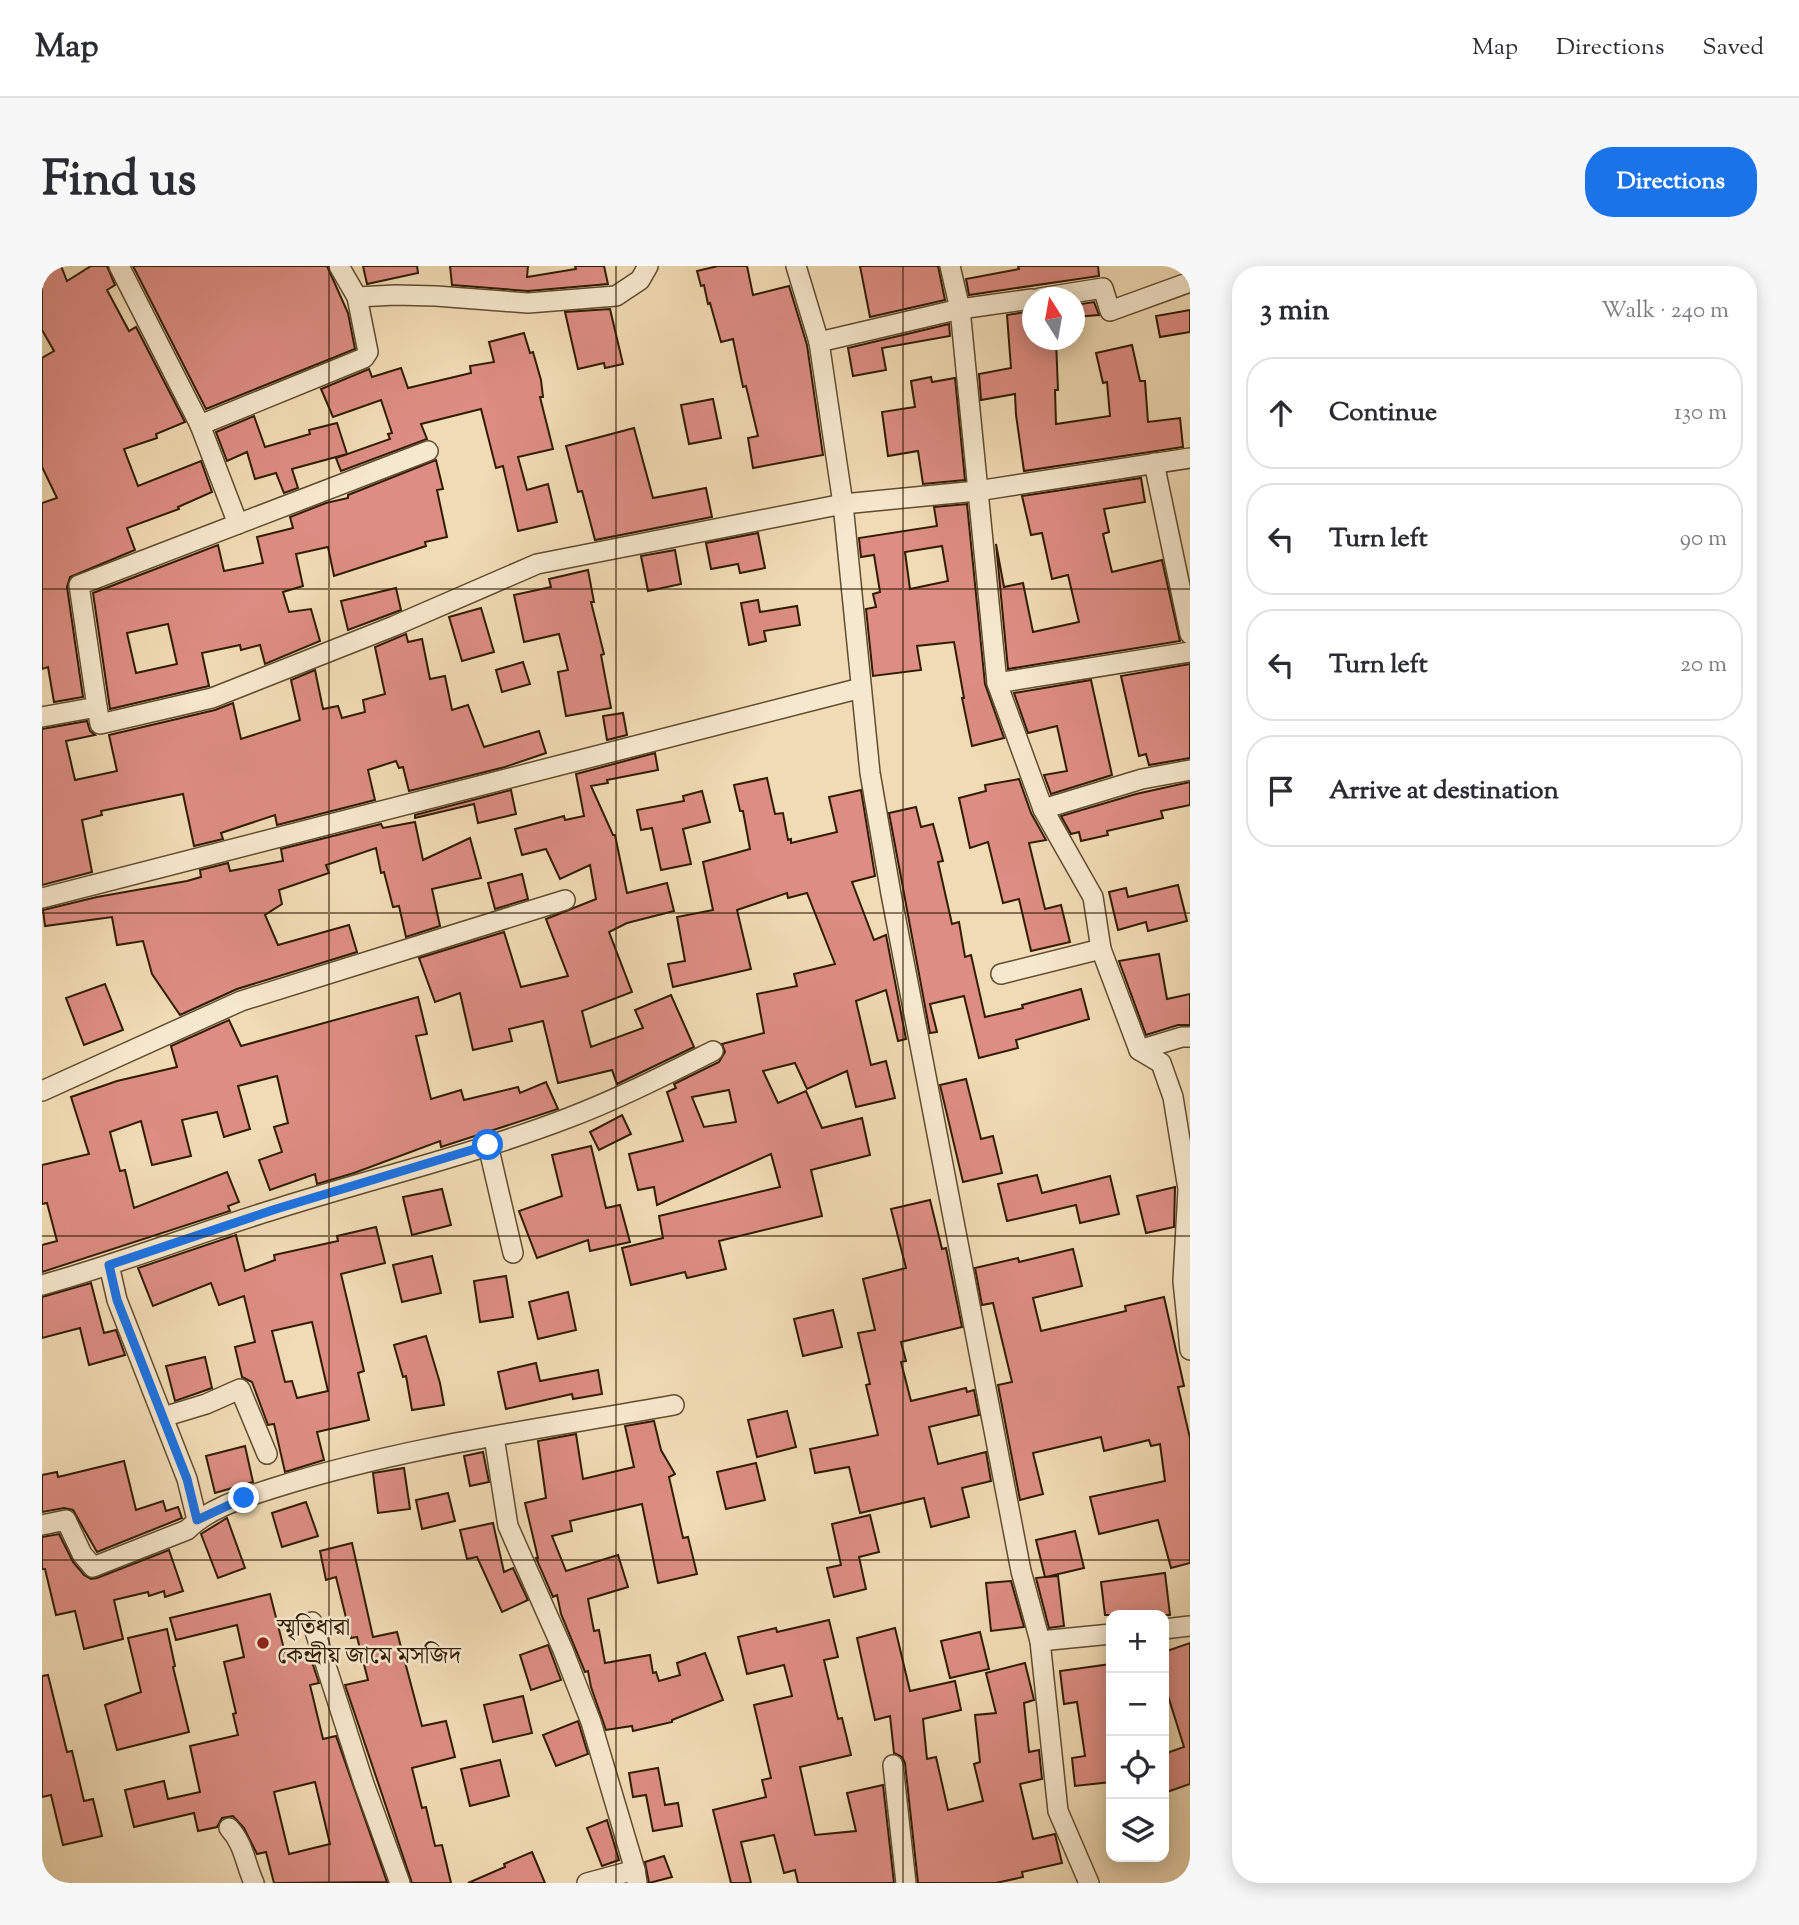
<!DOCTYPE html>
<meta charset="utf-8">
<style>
body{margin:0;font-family:"Sorts Mill Goudy","Noto Serif Bengali",serif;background:#f7f7f7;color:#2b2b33}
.controls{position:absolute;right:21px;bottom:21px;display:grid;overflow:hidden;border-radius:14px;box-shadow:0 4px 18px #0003}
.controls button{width:63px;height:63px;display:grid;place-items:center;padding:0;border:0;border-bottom:2px solid #e1e1e2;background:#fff;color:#2b2b33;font:35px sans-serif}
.compass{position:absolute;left:980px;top:21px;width:63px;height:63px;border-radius:50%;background:#fff;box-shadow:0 4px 18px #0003;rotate:349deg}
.stop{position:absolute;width:21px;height:21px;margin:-16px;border:5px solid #1a73e8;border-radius:50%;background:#fff}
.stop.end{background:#1a73e8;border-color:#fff;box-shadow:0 2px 7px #0008}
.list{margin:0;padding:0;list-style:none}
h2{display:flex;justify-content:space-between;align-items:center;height:91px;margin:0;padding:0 28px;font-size:30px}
h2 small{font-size:23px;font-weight:400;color:#7c7c81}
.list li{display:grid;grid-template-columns:46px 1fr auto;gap:21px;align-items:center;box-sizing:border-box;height:112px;margin:0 14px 14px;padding:0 14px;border:2px solid #e1e1e2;border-radius:28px}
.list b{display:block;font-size:26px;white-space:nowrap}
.list em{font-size:23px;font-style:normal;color:#7c7c81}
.icon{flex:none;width:38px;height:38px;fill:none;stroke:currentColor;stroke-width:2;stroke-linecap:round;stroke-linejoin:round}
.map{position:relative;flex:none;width:1148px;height:1617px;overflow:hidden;border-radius:28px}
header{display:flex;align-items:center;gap:42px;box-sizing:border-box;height:98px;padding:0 35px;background:#fff;border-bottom:2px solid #e1e1e2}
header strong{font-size:33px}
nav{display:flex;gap:38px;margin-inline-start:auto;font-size:24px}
.intro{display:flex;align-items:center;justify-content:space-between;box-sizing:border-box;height:168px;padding:0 42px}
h1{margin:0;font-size:49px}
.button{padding:18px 32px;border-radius:28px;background:#1a73e8;color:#fff;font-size:24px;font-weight:700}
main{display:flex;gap:42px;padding:0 42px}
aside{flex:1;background:#fff;border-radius:28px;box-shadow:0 4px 18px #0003}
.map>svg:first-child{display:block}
.building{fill:#dd8d83;stroke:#311c03;stroke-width:2;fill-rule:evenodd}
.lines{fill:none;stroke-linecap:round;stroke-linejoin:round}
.minor-casing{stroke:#614c2f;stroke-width:22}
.minor{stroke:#f6e8ce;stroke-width:19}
.route{stroke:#1a73e8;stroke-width:9}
.grid{fill:none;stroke:#311c03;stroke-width:2;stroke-opacity:0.55}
.poi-dot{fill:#8f2418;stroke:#f6e8ce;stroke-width:2.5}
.labels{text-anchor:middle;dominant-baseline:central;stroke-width:5;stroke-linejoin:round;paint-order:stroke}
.poi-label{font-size:24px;fill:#311c03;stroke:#f6e8ce;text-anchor:start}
</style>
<header>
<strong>Map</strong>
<nav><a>Map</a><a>Directions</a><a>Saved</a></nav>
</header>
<div class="intro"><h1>Find us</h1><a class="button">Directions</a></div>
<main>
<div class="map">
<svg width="1148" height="1617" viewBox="0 0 1148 1617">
<rect width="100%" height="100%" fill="#f1dbb4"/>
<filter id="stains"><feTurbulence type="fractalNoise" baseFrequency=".00286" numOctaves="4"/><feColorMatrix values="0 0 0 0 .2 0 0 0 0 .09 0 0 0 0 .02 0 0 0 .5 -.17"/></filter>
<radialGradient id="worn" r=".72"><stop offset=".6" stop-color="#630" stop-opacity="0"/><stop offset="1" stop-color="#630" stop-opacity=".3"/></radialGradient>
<g class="building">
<path d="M0,0h19l6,15 24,-15h16l8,19 -8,5 22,41 7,-4 49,95 -29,12 1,4 -33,11 14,37 63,-25 11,31 -34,15 1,2 -52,19 8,22 -65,27 -3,10 16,110 -29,5 -6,-35 -6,2v-166l15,-5 -15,-31v-109l12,-7 -12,-21z"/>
<path d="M91,0h194l21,47 7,36 -149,60z"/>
<path d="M321,0h54l1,7 -51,11z"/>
<path d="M408,0h78l-1,11 49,-8 -1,-3h29l4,18 -80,7 -76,-6z"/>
<path d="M676,0h29l6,29 36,-9 18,59 16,110 -70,13 -5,-30 10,-2 -12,-50 -3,1 -10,-48 -12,3 -11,-39 -2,1 -4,-19 -3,1 -4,-15z"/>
<path d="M818,0h78l7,34 -75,17z"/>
<path d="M976,0h80l1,10 -130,19 -3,-16 53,-10z"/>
<path d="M1052,36l5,13 -25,2v-12z"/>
<path d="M568,43l13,55 -18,4 -1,-5 -26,6 -13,-57z"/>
<path d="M1148,44v22l-30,5 -4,-21z"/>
<path d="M990,45v29h24l2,50h-3l1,34 54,-8 -3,-34 -4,1 -7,-30 36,-8 8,36h5l3,41 32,-4 3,29 -159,24 -8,-56 -1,-21 -34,6 -2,-26 32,-6 -4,-53z"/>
<path d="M907,58l1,12 -68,12 4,22 -33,6 -5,-28z"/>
<path d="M482,67l6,20 3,-1 8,28 2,17h-3l13,52 -35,8 9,33 21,-6 9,38 -39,9 -15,-65 -7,2 -15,-59 -60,15 6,15 -86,32 -5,-13 54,-19 -2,-5 4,-1 -11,-33 -48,17 -12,-28 48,-20 3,8 29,-9 7,20 63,-15 -1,-7 24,-4 -5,-20z"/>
<path d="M889,111l1,5 23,-4 10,102 -42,4 -5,-33 -30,5 -6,-44 33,-5 -4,-26z"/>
<path d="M671,133l8,39 -32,6 -8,-39z"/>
<path d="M212,150l11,31 45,-13 -1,-4 28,-7 10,31 -55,15 6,19 -14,5 -8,-20 -21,6 -8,-27 -20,9 -11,-29z"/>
<path d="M592,162l19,70 53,-10 6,29 -117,23 -13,-49 -4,1 -12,-46z"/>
<path d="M394,194l7,29 -6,1 10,47 -22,5 1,4 -92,30 -6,-29 -32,7 7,32 -20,6 6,20 22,-3 9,32 -55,23 -5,-19 -19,5 -1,-5 -38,8 7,33 -99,23 -17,-116 125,-48 6,26 39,-8 -6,-26 36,-9 -3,-11 36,-14 22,-5v-3zM126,358l9,40 -41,9 -9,-40z"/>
<path d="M1099,212l4,24 -41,7 5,23 -6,2 9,38 50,-12 18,81 -172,28 -12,-125 8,43 19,-4 10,49 46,-10 -11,-47 -16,4 -10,-46 -11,2 -9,-39z"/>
<path d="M925,238l18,180 19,54 -32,8 -10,-48h2l-10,-56 -37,4 4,24 -48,6 -7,-67 10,-2 -3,-13 7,-2 -6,-37 -13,2 -2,-19 78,-12 -3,-19zM900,280l6,35 -38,8 -5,-37z"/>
<path d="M716,267l7,35 -25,5 -2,-9 -27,5 -5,-26z"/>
<path d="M633,284l6,34 -33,7 -7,-35z"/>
<path d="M546,304l6,32h-3l13,52 -3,1 10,53 -45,8 -8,-44 10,-2 -9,-36 -35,8 -10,-47 37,-8 -2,-8z"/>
<path d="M354,322l5,22 -53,20 -7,-29z"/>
<path d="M716,334l2,12 37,-6 3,19 -36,6 2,10 -17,4 -8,-42z"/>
<path d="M439,342l13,44 -32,9 -13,-44z"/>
<path d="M364,368l2,8 14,-3 8,40 15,-3 7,34 16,-5 16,42 55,-16 7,22 -41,14 -96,24 -6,-24 -4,1 -3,-7 -28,9 7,30 -98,25 -2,-10 -54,18 2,6 -29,7 -11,-52 -82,17 1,4 -20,5 10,52 -50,13v-156l45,-8 3,10 5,4 -29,6 9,39 42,-9 -8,-36 106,-25 18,-7 8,36 59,-19 -9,-40 24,-10 8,39 15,-3 4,12 23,-6 -2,-12 22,-6 -10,-47z"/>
<path d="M481,396l7,22 -28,8 -6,-22z"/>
<path d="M1148,398v94l-41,7 -3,-11 -7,2 -18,-80z"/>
<path d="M1049,414l21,95 -61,19 -7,-19 23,-4 -10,-45 -29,7 -14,-40z"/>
<path d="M581,447l4,22 -20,5 -4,-24z"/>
<path d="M613,487l3,17 -51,10 1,3 -17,3 22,49h2l12,58 40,-10 7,28 -47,12 -18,9 23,60 -50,19 9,36 52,-19 -8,-18 36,-15 23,52 -77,37 -5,-14 -54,13 -15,-62 -34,8 3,12 -39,9 -13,-57 -25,9 -16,-44 85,-26 17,55 47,-11 -22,-57 50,-20 -6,-34 -30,14 -14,-30 -24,6 -7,-26 49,-13 1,4 19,-4 -8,-42z"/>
<path d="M725,512l8,36 8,-1 5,27 3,-1v4l46,-11 -8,-35 32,-7 14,86 -23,6 22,58 12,-5 20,104 -8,2 -12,-51 -30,11 15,64 15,-4 9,37 -39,9 -9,-36 -40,18 -12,-26 -32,8 15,32 28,-12 16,37 40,-10 8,37 -59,15 11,46 -103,25 7,28 -39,9 -2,-6 -54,13 -9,-37 41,-10 -4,-22 121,-29 -9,-33 -114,51 -3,-18 -16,3 -9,-36 54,-13 -16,-49 9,-4 -2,-4 45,-22 6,-10 -3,-8 42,-11 -7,-39 40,-8 -3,-12 41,-10 -28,-71 -19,5 -1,-5 -50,17 14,59 -78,18 -5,-23 17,-3 -8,-44 36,-7 -10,-48 47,-13 -7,-38h-3l-6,-26zM687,824l7,32 -32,5 -12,-30z"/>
<path d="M977,513l12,34 15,27 -17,3 16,66 16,-4 9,37 -39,9 -12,-52 -16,4 -15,-61 -18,6 -11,-50 27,-7 -1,-6z"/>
<path d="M1148,516v23l-29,6 2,7 -56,13 1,4 -27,6 -2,-9 -8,2 -10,-18 75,-22z"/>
<path d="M469,524l5,24 -38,9 -4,-19 -59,14v-3z"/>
<path d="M660,525l8,31 -27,7 8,35 -30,6 -9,-42 -11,2 -4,-20 47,-9 -1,-5z"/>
<path d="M874,541l5,20 12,-3 10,37 -5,1 14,62 7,-2 6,35 6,-2 14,62 38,-9 -1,-3 59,-16 8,30 -73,21 2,8 -39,10 -15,-62 -34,8 7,28 -7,1 -41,-220z"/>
<path d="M373,556l8,38 47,-22 11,40 -49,11 8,37 -34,11 -7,-31 -6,1 -9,-35 -3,1 -5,-25 -50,17 3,8 -50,17 3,14 -17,11 13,30 71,-20 8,27 -120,37 -57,26 -28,-41 -9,-33 -26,4 -5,-28 -67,9 -2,-16 54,-13 90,-16 14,-4 -1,-7 28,-7 2,8 53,-10 -2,-12 100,-25 2,4z"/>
<path d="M480,608l6,25 -33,10 -7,-26z"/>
<path d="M1136,619l9,36 -39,10 -2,-9 -28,8 -9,-38 17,-4 2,9z"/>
<path d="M1117,688l8,45 23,-5v31h-12l-32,10 -27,-74z"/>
<path d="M63,718l18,46 -39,15 -18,-47z"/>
<path d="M376,731l9,37 -11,2 15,63 30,-9 3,10 54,-13 2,6 26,-11 12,27 -117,38 -1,-6 -86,32 -37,11 -2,-10 -45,16 -11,-30 23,-8 -8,-25 14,-4 -11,-47 -39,10 12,43 -26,8 -7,-25 -35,8 9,36 -39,9 -11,-44 -31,11 10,39 5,-1 9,38 93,-36 12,30 -11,4 2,5 -188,61v-27l15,-4 -10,-38 -5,1v-39l47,-11 -18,-57 46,-16 60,-14 -6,-21 58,-26 12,26z"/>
<path d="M924,813l15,60 12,-3 9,37 -39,9 -23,-97z"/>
<path d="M580,849l9,19 -32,16 -9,-18z"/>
<path d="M549,880l15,62 14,-3 10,37 -40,9 -2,-11 -51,18 -18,-47 43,-15 -10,-41z"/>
<path d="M995,909l5,18 68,-17 9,38 -39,9 -4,-18 -69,16 -9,-37z"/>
<path d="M1133,921l-1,40 -28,6 -9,-37z"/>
<path d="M400,923l9,36 -39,10 -9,-38z"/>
<path d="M888,934l12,49 4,-1 16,79 -61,15 5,19 -5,1 10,39 55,-13 1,4 7,-2 5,25 -50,12 9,37 48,-12 5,29 -29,7 7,29 -38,10 -7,-29 -64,15 -11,-46 -34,6 -5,-24 68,-14 -12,-50 4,-1 -12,-51 17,-3 -12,-51 43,-11 -15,-59z"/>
<path d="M334,961l9,36 -44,11 23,97 -6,2 11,47 -52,12 7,28 -39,12 -11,-48 -6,1 -16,-43 -10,-5 -7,-30 20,-5 -11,-46 -25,9 -8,-22 -58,23 -15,-38 98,-33 9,36 30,-11 -1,-5 64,-14 -1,-5zM270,1056l16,69 -31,7 -5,-17 -7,1 -13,-51z"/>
<path d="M1031,983l9,37 -49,12 8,33 85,-20 -1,-5 39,-9 20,89 -6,1 12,51v125l-19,5 -13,-48 -59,14 -9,-37 75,-16 -5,-37 -9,2 -2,-6 -45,11 -3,-14 -68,16 10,41 -23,6 -22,-115 14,-3 -19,-79 -11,2 -7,-37 43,-10 1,4z"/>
<path d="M390,990l9,37 -39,9 -9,-37z"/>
<path d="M464,1010l7,41 -33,5 -6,-41z"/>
<path d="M49,1017l13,50 12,-3 9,25 -36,10 -9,-37 -38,10v-41z"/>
<path d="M526,1026l8,38 -38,9 -9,-37z"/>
<path d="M791,1044l9,37 -39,9 -9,-37z"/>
<path d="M384,1070l14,47 4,22 -32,5 -6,-34 -3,1 -9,-32z"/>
<path d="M163,1091l7,31 -37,13 -9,-35z"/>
<path d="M494,1097l4,18 58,-11 4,24 -29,5 -1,-5 -66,15 -8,-37z"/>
<path d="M745,1145l9,36 -39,10 -9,-37z"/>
<path d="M612,1155l7,29 14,24 -6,3 14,61 5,-1 9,37 -39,9 -16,-79 -72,17 2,10 -20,5 14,35 52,-16 10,32 -40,12 6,32 5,-1 6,33 45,-8 3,18 3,-1 3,9 21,-6 -3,-12 28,-10 18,47 -51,20v2l-39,9 -1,-5 -26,4 -15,-43 -3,-16 -3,1 -24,-58 -4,-19 -4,2 -17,-39h2l-13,-55 21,-5 -8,-57 38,-7 7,45 51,-12 -9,-41z"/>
<path d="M203,1180l8,36 -38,11 -9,-37z"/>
<path d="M441,1186l6,30 -19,4 -6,-30z"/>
<path d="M82,1195l12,49 27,-9 3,10 12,-4 4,11 -85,34 -24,-42 -9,-2 -22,4v-37l15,-3 1,5z"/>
<path d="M714,1197l9,37 -39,9 -9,-37z"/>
<path d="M362,1202l6,41 -32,4 -5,-40z"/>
<path d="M406,1227l7,28 -33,8 -6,-29z"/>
<path d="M264,1236l12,34 -36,11 -10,-34z"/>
<path d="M828,1249l9,37 -20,5 7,32 -32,8 -7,-29 14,-3 -9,-41z"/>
<path d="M185,1252l18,50 -27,10 -17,-44z"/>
<path d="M451,1257l11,49 9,-4 15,32 -26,12 -25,-55 -10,2 -7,-29z"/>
<path d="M1033,1265l9,37 -38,9 12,-1 6,50 -15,2 -13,-50 9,-1 -9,-37z"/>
<path d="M17,1268l14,28 11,13 7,4 6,-1 72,-28 14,41 -18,6 -1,-6 -15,5 -1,-4 -34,8 9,39 -39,10 -9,-38 -19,4 -11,-46h-3v-32z"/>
<path d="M310,1277l21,94 24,-5 25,94 24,-5 9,36 -43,11 10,40 4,-1 9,39 7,-1 9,38h-39l-67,-198 23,-5 -11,-43 -6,1 -15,-61 -10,3 -6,-29z"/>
<path d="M1123,1307l5,42h-65l-4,-33z"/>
<path d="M969,1315l13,46 -33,4 -5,-48z"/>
<path d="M228,1328l15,59 22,-6 12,36 -9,2 13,54 13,-3 51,146 -113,1 -8,-31 -9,2 -13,-26 -11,-12 -11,2 -5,9 -19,4 -4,-18 -60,14 -9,-37 39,-9 4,18 32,-7 -10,-46 48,-11 -5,-21 3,-1 -12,-51 20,-5 -7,-32 -61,15 -6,-22zM273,1516l15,62 -41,10 -15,-62z"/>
<path d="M787,1354l9,37 -14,3 14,59 4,-1 9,37 -51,12 15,68 41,-4 -9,-38 36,-8 11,98h-96l-3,-13 -11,3 -10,-38 -33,7 10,41h-20l-18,-73 53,-13 -4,-17 9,-2 -17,-73 38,-9 -8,-31 -37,9 -9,-37 38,-9 1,4z"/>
<path d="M853,1362l15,63 45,-10 6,29 -38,9 4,40 9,-2 12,53 35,-9 -9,-37 6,-2 -5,-47 21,-2 -10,-40 39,-10 9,37 -10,3 5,49 10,-2 3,29 -22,5 13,55 22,-5 7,29 -40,9 1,5 -27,6h-78l-13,-120 -3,-6 -8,-4 -4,-37 -15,4 -18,-82z"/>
<path d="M125,1363l8,37 -2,1 16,65 -72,18 -12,-45 36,-13 -13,-54z"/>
<path d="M938,1366l9,37 -39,9 -9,-37z"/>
<path d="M1148,1377v141l-26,9v-39l20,-7 -20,-64v-31z"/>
<path d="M506,1379l13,35 -30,10 -11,-35z"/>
<path d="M1069,1398v118l-36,4 -3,-28 13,-2 -8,-54 -13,2 -4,-33z"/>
<path d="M6,1409l19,77 5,-1 12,50 9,-2 9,37 -39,9 -12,-50 -9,2v-121z"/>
<path d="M481,1430l9,37 -39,9 -9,-37z"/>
<path d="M536,1455l10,33 -32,12 -13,-31z"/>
<path d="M458,1494l9,36 -39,10 -9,-37z"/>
<path d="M616,1502l7,37 13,-2 4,23 -29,5 -7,-36 -13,2 -4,-24z"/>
<path d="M565,1554l12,40 -17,6 -15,-38z"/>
<path d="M490,1586l13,31h-77l37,-16 -1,-3z"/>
<path d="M622,1590l8,21 -23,6 -4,-21z"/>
</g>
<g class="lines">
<g class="minor-casing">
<g id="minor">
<path d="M77,0l81,159 164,-67 4,-6 -11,-55 38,-2 41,1 92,7 88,-7 24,-16 8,-14"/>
<path d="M297,0l18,31"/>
<path d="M754,0l23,76"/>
<path d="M908,0l10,43 37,374"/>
<path d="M998,32l63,-10 7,23 80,-29"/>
<path d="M990,33l-72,10 -141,33 24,162 134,-13 213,-33"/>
<path d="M158,159l38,99"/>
<path d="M1112,197l36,171"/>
<path d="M1148,386l-193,31 46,126 99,-30 48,-9"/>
<path d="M55,441l-18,-122 349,-134"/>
<path d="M0,451l55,-10 3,17 112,-26 182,-72 143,-62 306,-60 27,269 21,121 130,677 19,70 18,170 31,72"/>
<path d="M1001,543l50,88 8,52 38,101 22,13 12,34 15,92 -5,92 7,69"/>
<path d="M0,632l819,-210"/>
<path d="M959,708l100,-25"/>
<path d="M1097,784l43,-13h8"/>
<path d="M0,825l199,-90 324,-101"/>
<path d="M446,879l25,108"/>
<path d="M67,999l8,35 70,179 10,41"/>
<path d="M0,1019c80,-22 158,-53 237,-77 96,-30 195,-54 289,-90 50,-19 97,-43 145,-67"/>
<path d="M121,1151l43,-13 34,-15 27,65"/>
<path d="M452,1171l14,89 55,124 28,72 44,148"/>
<path d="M0,1259l24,-5 16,34 11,13 94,-37c23,-23 59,-33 90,-43 129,-41 264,-58 397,-82"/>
<path d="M270,1356l52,162 36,99"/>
<path d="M1122,1363l26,-3"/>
<path d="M998,1375l71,-7"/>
<path d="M851,1499l13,118"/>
<path d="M187,1562c15,16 16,35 25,55"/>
<path d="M545,1617l48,-13 2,12"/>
</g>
</g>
<use href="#minor" class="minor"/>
</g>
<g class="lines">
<path class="route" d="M202,1232l-47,22 -10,-41 -70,-179 -8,-35 167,-56 212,-64"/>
</g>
<path class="grid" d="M287,0v1617M574,0v1617M861,0v1617M0,323h1148M0,647h1148M0,970h1148M0,1294h1148"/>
<circle class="poi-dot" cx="221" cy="1377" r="7"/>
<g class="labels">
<g class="poi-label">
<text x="235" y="1363">স্মৃতিধারা<tspan x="235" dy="28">কেন্দ্রীয় জামে মসজিদ</tspan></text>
</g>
</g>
<rect width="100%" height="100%" filter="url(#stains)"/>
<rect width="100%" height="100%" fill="url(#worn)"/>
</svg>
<div class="controls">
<button>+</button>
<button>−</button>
<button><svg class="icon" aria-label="locate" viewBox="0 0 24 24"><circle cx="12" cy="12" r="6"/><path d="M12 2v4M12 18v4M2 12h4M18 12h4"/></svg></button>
<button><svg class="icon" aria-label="layers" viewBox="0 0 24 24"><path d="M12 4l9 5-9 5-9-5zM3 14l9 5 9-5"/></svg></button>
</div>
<svg class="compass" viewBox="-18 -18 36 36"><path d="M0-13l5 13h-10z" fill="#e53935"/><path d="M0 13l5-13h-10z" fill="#7c7c81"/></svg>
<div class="stop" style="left:446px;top:879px"></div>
<div class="stop end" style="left:202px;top:1232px"></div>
</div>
<aside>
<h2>3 min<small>Walk · 240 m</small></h2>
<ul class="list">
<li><svg class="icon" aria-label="ahead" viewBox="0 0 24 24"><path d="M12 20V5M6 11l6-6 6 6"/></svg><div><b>Continue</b></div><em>130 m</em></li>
<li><svg class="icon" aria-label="left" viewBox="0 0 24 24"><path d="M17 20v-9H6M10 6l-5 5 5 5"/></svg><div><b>Turn left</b></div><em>90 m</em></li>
<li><svg class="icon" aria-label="left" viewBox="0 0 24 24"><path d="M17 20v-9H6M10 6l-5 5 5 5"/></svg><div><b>Turn left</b></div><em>20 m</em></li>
<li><svg class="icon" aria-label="arrive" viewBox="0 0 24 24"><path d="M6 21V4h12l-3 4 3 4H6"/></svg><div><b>Arrive at destination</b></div></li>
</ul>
</aside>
</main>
